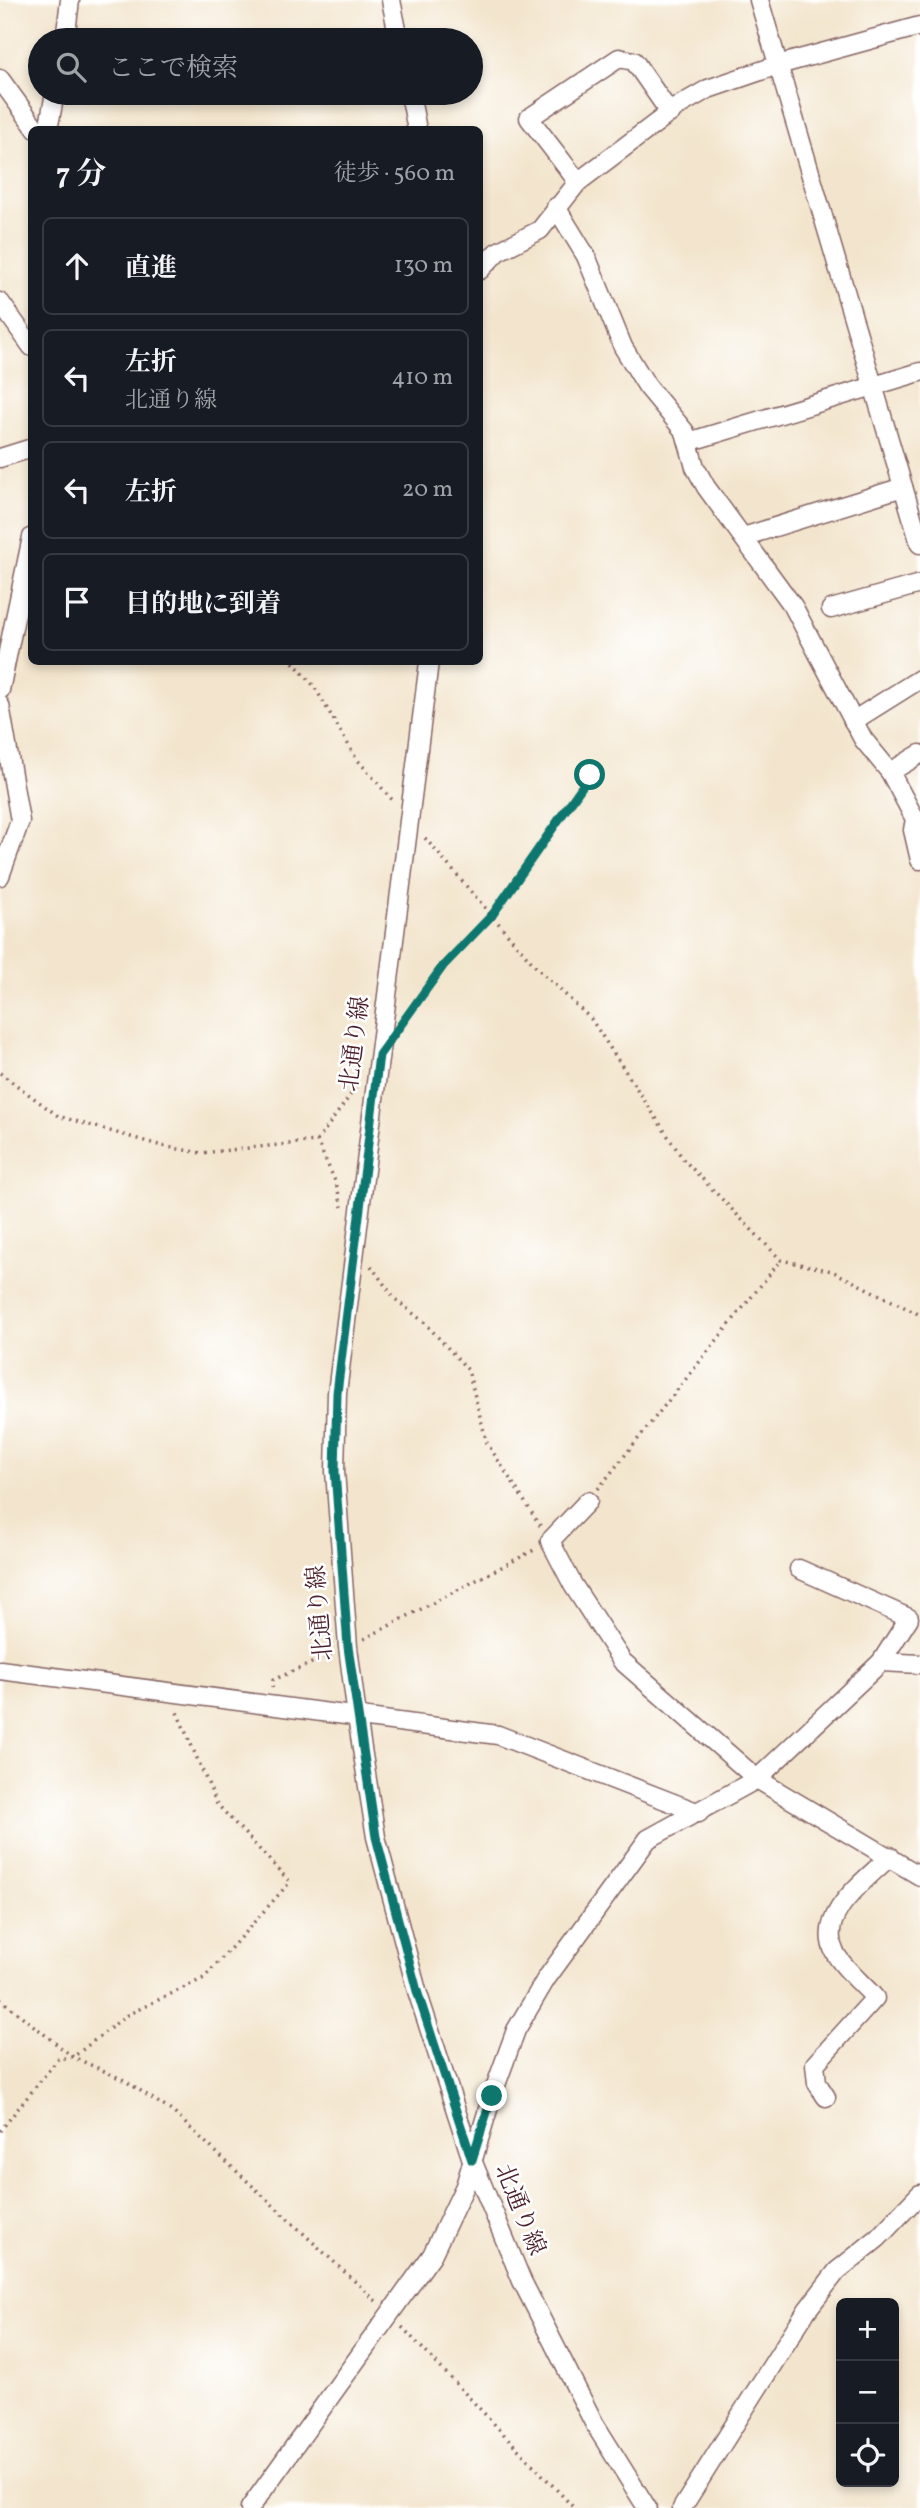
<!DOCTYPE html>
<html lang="ja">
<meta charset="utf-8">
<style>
body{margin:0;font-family:Vollkorn,"Noto Serif JP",serif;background:#242831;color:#f1f3f6}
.controls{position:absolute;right:21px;bottom:21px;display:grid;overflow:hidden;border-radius:10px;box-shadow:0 4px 10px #0003}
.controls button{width:63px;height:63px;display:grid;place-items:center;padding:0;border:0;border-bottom:2px solid #363941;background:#171b24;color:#f1f3f6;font:35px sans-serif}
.stop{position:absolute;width:21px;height:21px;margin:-16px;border:5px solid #0f766e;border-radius:50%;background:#fff}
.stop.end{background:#0f766e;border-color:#fff;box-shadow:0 2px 7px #0008}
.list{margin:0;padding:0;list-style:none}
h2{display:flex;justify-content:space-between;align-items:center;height:91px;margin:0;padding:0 28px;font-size:30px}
h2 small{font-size:23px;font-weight:400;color:#9ea1a6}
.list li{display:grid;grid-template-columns:46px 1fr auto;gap:21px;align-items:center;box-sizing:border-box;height:98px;margin:0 14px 14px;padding:0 14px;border:2px solid #363941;border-radius:10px}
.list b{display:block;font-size:26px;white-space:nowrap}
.list p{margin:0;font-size:23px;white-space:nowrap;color:#9ea1a6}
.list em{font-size:23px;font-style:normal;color:#9ea1a6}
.icon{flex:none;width:38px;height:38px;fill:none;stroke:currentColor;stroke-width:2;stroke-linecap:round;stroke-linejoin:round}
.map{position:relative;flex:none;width:920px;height:2508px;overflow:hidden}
.search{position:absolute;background:#171b24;box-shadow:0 4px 10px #0003;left:28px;top:28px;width:455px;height:77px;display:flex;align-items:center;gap:18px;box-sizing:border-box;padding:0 24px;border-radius:38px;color:#9ea1a6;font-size:26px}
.panel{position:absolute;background:#171b24;box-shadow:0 4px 10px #0003;left:28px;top:126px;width:455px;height:539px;border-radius:10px}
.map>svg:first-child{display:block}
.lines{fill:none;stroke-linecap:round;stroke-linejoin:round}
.minor-casing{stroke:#856464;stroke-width:21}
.path{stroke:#856464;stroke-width:3.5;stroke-dasharray:2 5;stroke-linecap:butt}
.minor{stroke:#fff;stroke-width:18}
.route{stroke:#0f766e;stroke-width:9}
.labels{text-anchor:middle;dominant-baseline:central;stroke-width:5;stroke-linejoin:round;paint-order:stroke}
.street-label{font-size:24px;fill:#4a1f2b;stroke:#fff}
</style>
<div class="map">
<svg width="920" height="2508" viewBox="0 0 920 2508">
<rect width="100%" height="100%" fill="#fff"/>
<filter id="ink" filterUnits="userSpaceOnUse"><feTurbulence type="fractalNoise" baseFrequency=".0143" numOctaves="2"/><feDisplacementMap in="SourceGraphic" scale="14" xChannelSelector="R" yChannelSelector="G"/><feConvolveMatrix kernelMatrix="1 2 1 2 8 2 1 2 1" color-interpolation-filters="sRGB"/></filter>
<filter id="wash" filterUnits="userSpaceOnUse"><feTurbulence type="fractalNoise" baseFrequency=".00686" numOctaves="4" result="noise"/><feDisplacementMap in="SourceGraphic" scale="28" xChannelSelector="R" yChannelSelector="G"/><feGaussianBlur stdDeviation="1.57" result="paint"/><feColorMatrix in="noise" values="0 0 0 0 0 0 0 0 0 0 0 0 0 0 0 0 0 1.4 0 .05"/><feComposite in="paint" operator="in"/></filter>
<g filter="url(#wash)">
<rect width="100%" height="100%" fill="#f3e5cd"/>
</g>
<g filter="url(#ink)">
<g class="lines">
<g class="minor-casing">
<g id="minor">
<path d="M391,0l8,40"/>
<path d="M759,0l161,544"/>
<path d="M65,40l5,-40"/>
<path d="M0,79l37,51"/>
<path d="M410,93l7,37"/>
<path d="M48,130l7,-37"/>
<path d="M578,182l-49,-64 90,-60 15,3 36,52"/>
<path d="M556,207l30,49 37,91 24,39 38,46 10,35 11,20 87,119 70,133 27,33 25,47 -2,11 7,30"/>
<path d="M480,270l17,-18 43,-22 38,-48 102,-77 28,-16 70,-24 142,-39"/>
<path d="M0,302l32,45"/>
<path d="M688,442l232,-70"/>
<path d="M0,458l32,-10"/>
<path d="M743,537l160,-50"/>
<path d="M831,609l89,-25"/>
<path d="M429,662l-92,731 -2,78 13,176 9,70 19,120 41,154 55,169 50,121 72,142 53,85"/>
<path d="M0,690l32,-153"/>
<path d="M0,705l20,116 -20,55"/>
<path d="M853,721l67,-42"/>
<path d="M890,772l30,-18"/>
<path d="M588,1501l-38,40 23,44 49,76 135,118 163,97"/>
<path d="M799,1569l110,49 -28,44"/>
<path d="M0,1670l498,65 201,78"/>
<path d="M826,2097l-9,-14 -2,-19 60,-66c-12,-14 -31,-29 -40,-45 -20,-39 32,-73 55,-97"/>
<path d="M250,2508l182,-253 33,-69 27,-90 24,-66 30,-51 102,-140 109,-60 124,-117 39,2"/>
<path d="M682,2508l125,-198 30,-39 41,-33 42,-44"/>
</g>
</g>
<g class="path">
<path d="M293,662l21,24 42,72 39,45"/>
<path d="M425,838l111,129 55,52 92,140 98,101 51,11 88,44"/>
<path d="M402,1023l41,-57 50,-53 97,-138"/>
<path d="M0,1073l58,43 104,30 39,7 116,-12 19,42 6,24"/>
<path d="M317,1141l40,-55"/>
<path d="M371,1266l24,33 29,23 44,48 19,73 54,84"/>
<path d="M598,1489l183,-229"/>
<path d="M364,1639l170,-89"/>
<path d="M272,1688l1,-8 59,-26"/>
<path d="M0,1999l73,58 51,23 49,32 204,190"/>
<path d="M0,2131l58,-72 15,-2 54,-42 77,-37 86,-96 -73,-78 -41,-94"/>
<path d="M402,2327l172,181"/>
</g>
<use href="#minor" class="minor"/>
</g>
</g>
<g class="lines" filter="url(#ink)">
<path class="route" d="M492,2096l-20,64 -55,-169 -41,-154 -28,-190 -13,-176 2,-78 42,-338 64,-89 50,-52 97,-139"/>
</g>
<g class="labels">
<g class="street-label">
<text transform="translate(356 1044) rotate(-83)">北通り線</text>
<text transform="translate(321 1613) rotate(-95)">北通り線</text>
<text transform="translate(519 2210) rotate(68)">北通り線</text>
</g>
</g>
</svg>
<div class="controls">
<button>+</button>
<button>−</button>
<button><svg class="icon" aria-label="locate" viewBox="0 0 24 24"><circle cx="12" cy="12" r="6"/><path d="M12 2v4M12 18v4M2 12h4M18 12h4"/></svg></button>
</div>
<div class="stop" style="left:590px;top:775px"></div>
<div class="stop end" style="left:492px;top:2096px"></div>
<div class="search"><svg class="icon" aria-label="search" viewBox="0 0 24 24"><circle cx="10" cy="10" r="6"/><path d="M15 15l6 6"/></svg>ここで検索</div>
<section class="panel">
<h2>7 分<small>徒歩 · 560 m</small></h2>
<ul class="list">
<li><svg class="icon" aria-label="ahead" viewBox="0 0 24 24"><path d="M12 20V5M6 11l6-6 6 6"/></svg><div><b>直進</b></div><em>130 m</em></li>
<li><svg class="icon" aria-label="left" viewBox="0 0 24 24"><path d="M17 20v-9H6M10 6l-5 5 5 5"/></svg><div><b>左折</b><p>北通り線</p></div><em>410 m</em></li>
<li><svg class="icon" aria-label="left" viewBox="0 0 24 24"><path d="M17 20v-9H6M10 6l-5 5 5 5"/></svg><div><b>左折</b></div><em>20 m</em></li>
<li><svg class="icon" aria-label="arrive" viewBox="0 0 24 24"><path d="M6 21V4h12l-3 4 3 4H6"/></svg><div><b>目的地に到着</b></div></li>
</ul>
</section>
</div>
